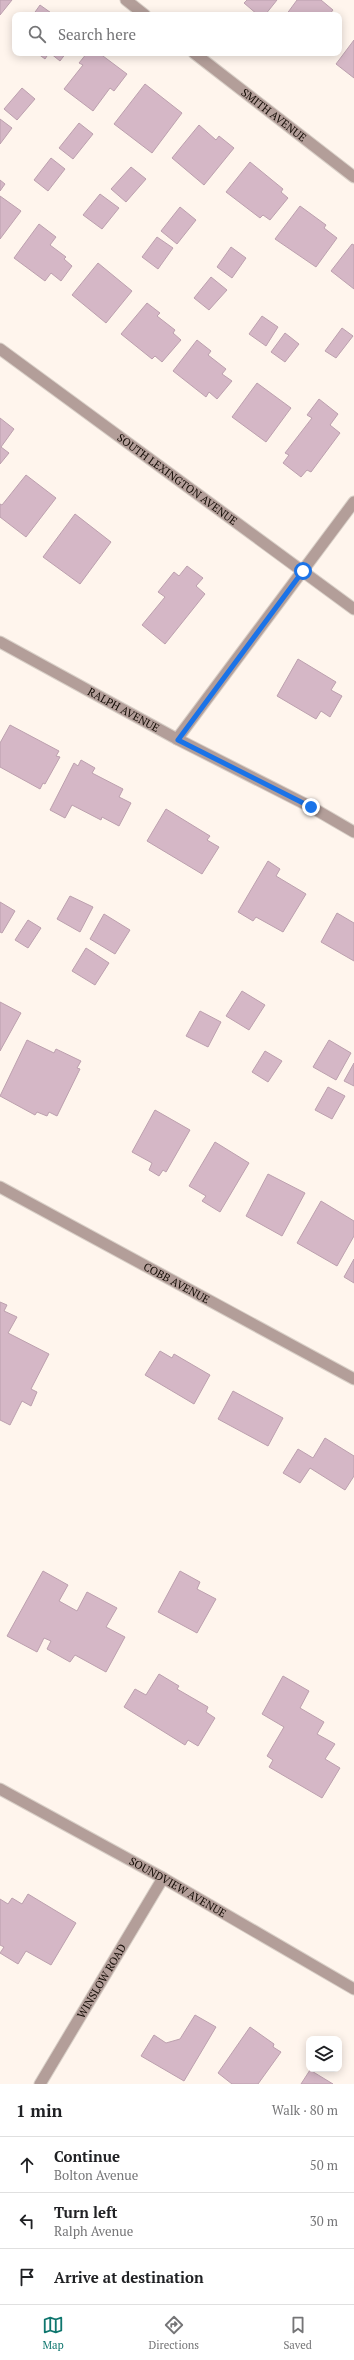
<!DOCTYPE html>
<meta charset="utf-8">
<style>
body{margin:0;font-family:"PT Serif",serif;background:#f6f6f6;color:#202124}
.controls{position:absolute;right:12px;bottom:12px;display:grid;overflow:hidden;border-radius:8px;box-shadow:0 2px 10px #0003}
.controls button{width:36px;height:36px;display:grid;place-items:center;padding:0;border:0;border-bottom:1px solid #e0e0e0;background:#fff;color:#202124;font:20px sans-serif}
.stop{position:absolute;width:12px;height:12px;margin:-9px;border:3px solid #1a73e8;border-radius:50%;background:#fff}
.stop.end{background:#1a73e8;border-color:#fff;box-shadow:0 1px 4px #0008}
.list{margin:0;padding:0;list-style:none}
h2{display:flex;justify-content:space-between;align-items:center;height:52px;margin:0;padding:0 16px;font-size:17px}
h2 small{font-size:13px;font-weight:400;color:#757577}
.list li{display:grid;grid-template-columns:26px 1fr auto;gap:12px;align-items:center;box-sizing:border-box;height:56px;padding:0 16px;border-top:1px solid #e0e0e0}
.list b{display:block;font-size:15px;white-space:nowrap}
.list p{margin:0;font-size:13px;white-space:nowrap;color:#757577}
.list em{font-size:13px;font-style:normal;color:#757577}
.icon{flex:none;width:22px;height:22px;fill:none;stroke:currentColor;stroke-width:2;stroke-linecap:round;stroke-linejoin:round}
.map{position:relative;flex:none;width:354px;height:2084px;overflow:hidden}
.search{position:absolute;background:#fff;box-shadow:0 2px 10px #0003;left:12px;right:12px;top:12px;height:44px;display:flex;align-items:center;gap:10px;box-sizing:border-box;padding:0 14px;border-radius:8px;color:#757577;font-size:15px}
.sheet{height:220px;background:#fff}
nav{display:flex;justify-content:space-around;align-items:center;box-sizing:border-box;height:56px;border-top:1px solid #e0e0e0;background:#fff;font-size:11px;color:#757577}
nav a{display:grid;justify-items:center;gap:2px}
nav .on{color:#0f766e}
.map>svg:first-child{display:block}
.building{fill:#d5b7c6;stroke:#bca0ae}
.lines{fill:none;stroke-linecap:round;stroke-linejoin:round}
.minor-casing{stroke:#d9d0c8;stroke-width:13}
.tertiary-casing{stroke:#d9d0c8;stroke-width:13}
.minor{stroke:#b39e99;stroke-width:11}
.tertiary{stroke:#b39e99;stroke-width:11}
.route{stroke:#1a73e8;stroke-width:5}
.labels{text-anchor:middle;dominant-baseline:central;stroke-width:3.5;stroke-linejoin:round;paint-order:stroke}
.street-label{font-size:11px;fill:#140c05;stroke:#fff5ed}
</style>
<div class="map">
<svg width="354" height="2084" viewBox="0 0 354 2084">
<rect width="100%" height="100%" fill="#fff5ed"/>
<g class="building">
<path d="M0,0h12l-12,15z"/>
<path d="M247,0h30l-12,15h-7l-14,-12z"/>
<path d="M297,0h24l12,10 -4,5h-43z"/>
<path d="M40,5l14,10h-21z"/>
<path d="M354,40v38l-18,-14z"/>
<path d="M37,53h12l-4,6z"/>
<path d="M50,53h16l-6,8z"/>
<path d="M87,53h12l28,21 -13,17 -4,-3 -17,23 -29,-22 19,-24 -4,-2z"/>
<path d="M145,84l37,29 -30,40 -38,-29z"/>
<path d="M22,88l13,11 -18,21 -13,-11z"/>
<path d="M0,119l12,9 -12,16z"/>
<path d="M79,123l14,11 -20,25 -14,-11z"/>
<path d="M199,125l17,15 3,-4 15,12 -30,37 -32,-27z"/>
<path d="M51,158l14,11 -17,22 -14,-11z"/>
<path d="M250,162l33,27 -2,3 7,6 -18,22 -7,-5 -3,3 -34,-26z"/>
<path d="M131,167l15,12 -20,23 -15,-13z"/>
<path d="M0,180l5,4 -5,7z"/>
<path d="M100,194l19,14 -17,21 -19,-14z"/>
<path d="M0,196l21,15 -21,28z"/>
<path d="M300,206l26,19 -2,3 13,10 -21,29 -41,-28z"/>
<path d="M180,207l16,13 -19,24 -16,-13z"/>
<path d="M39,224l17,13 -6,8 16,12 -2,2 8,7 -11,15 -10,-8 -6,8 -31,-23z"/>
<path d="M157,237l16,11 -15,21 -16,-12z"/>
<path d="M352,244l2,1v44l-23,-18z"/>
<path d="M231,247l15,11 -14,20 -15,-11z"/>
<path d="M98,263l34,28 -26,32 -34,-28z"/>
<path d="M211,277l16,13 -18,20 -15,-12z"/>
<path d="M147,303l13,10 -3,3 18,14 -2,3 8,7 -19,22 -7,-6 -3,3 -31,-25z"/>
<path d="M262,316l16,11 -12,19 -17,-12z"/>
<path d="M342,328l11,8 -17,22 -11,-7z"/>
<path d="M285,333l14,11 -14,18 -14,-10z"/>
<path d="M197,340l14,11 -3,4 18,14 -4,5 10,7 -15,18 -8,-7 -3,5 -33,-26z"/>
<path d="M257,383l34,25 -25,34 -34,-25z"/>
<path d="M319,399l19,15 -8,11 10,8 -29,39 -4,-2 -6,7 -18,-14 6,-8 -4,-2 27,-35 -5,-3z"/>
<path d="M0,418l14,11 -13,18 8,6 -9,11z"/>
<path d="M26,475l30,23 -30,39 -26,-20v-13l2,1z"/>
<path d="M75,514l36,28 -31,42 -37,-27z"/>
<path d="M187,566l16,12 -7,8 9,8 -40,50 -23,-19 23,-28 -7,-5 16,-20 5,4z"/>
<path d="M298,659l38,23 -5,8 11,6 -12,21 -9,-6 -5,8 -39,-23z"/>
<path d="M10,725l49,26 -3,5 4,1 -15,27 -2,-1 -3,6 -40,-22v-24z"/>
<path d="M81,760l14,8 -3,5 31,16 -4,8 12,6 -12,23 -17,-9 -1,3 -29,-15 -7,13 -15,-8 24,-47 4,3z"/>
<path d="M166,809l44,27 -3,4 12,7 -17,27 -55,-33z"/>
<path d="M268,861l12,8 -4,7 30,18 -23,38 -27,-15 -3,4 -15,-9z"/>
<path d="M70,896l23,11 -13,25 -23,-13z"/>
<path d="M0,902l15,9 -13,22 -2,-1z"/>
<path d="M337,913l17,10v38l-33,-19z"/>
<path d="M104,914l26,16 -15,24 -25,-15z"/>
<path d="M28,920l13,8 -13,20 -13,-8z"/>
<path d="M86,948l23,15 -14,22 -23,-14z"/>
<path d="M242,991l23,14 -16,25 -23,-14z"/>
<path d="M0,1002l21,11 -21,38z"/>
<path d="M200,1011l21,11 -13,25 -22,-11z"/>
<path d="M27,1040l27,13 2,-4 25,12 -4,7 3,1 -23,47 -8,-4 -2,4 -10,-4 -2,3 -35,-19z"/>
<path d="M329,1040l22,13 -15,27 -23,-13z"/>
<path d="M265,1051l17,10 -14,21 -16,-10z"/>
<path d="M354,1063v23l-10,-5z"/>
<path d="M328,1087l17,9 -13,23 -17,-9z"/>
<path d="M155,1110l35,20 -24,42 -3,-2 -4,6 -10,-6 3,-7 -20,-11z"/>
<path d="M215,1142l34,21 -29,49 -18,-11 4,-5 -17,-10z"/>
<path d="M268,1174l37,19 -23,43 -36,-20z"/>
<path d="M321,1201l33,20v15l-17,30 -40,-23z"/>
<path d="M354,1259v24l-10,-6z"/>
<path d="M0,1302l7,3 -3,6 13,6 -9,16 41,21 -18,35 6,3 -6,14 -9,-5 -12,24 -10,-5z"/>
<path d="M160,1351l12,7 2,-4 36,21 -16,29 -49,-29z"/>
<path d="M233,1391l50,27 -15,28 -50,-27z"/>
<path d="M325,1438l29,18v20l-9,14 -35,-22 -10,15 -17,-10 15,-24 15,9z"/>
<path d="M43,1571l25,14 -9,16 18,10 10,-19 30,16 -11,19 19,10 -19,35 -31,-17 -5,7 -23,-13 4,-8 -7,-3 -7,14 -30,-16z"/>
<path d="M180,1571l20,11 -3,7 19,10 -19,34 -39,-21z"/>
<path d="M159,1674l20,12 -2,3 31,18 -2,5 9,6 -17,28 -10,-6 -3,5 -61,-38 11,-18 11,6z"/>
<path d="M283,1676l26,15 -9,17 24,14 -7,12 18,10 -10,15 15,9 -18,30 -53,-31 4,-7 -6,-4 17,-29 -22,-13z"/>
<path d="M28,1894l48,29 -25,42 -25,-14 -8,13 -18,-11 4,-6 -4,-2v-46l8,5 4,-6 10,6z"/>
<path d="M195,2015l21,12 -32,54 -43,-25 13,-21 12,8 14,-4z"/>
<path d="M250,2027l24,17 -1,3 8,5 -23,32h-26l-14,-11z"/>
<path d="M310,2070l23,14h-32z"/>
</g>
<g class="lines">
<g class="minor-casing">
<g id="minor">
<path d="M126,0l19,15"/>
<path id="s1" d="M194,53l160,124"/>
<path id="s2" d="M0,349l354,260"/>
<path id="s3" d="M0,642l177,97 134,68 43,25"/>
<path d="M177,739l177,-237"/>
<path id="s4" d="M0,1187l354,192"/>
<path id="s5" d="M40,2084l123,-206"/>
</g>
</g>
<g class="tertiary-casing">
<g id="tertiary">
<path id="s6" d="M0,1789l163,89 191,111"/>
</g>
</g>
<use href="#minor" class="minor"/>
<use href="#tertiary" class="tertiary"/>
</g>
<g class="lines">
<path class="route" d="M303,571l-125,169 133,67"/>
</g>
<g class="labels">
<g class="street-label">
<text stroke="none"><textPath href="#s1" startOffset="101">SMITH AVENUE</textPath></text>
<text stroke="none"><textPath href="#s2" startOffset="220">SOUTH LEXINGTON AVENUE</textPath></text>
<text stroke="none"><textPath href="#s3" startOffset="141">RALPH AVENUE</textPath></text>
<text stroke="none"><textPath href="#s4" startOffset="201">COBB AVENUE</textPath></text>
<text stroke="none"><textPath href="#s6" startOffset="203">SOUNDVIEW AVENUE</textPath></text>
<text stroke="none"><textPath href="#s5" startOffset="120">WINSLOW ROAD</textPath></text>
</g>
</g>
</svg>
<div class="controls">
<button><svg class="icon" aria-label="layers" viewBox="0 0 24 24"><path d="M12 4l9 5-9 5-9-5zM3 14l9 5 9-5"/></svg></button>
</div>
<div class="stop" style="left:303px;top:571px"></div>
<div class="stop end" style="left:311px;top:807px"></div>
<div class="search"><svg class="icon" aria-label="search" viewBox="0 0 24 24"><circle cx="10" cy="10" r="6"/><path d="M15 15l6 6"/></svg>Search here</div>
</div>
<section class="sheet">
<h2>1 min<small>Walk · 80 m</small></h2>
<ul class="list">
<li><svg class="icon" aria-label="ahead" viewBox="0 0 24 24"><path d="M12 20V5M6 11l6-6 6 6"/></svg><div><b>Continue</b><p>Bolton Avenue</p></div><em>50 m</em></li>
<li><svg class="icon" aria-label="left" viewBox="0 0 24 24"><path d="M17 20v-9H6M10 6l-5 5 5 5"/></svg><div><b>Turn left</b><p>Ralph Avenue</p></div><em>30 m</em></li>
<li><svg class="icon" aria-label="arrive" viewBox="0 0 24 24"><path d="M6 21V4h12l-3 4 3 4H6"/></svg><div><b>Arrive at destination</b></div></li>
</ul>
</section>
<nav>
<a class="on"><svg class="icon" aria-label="map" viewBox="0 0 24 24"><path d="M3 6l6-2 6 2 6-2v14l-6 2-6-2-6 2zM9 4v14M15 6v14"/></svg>Map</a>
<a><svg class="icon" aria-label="directions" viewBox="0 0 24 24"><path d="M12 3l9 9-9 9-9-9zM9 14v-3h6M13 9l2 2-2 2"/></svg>Directions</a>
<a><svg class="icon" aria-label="saved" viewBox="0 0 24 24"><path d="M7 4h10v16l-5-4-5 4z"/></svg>Saved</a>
</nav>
